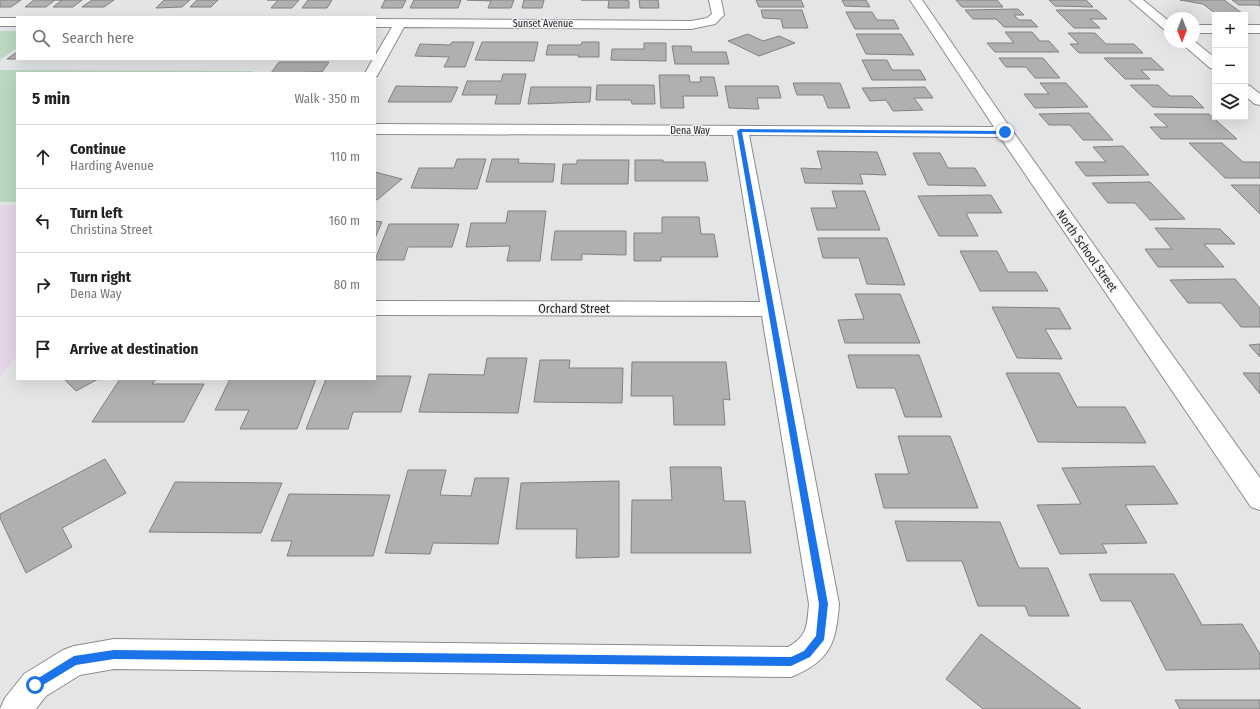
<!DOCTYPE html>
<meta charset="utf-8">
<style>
body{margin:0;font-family:"Fira Sans Condensed",sans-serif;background:#f2f2f2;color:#222}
.controls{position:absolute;right:12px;top:12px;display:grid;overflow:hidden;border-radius:0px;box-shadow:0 4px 16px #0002}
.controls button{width:36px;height:36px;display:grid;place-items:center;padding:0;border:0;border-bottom:1px solid #e0e0e0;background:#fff;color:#222;font:20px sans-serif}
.compass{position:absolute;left:1164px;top:12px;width:36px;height:36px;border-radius:50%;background:#fff;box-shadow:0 4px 16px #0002;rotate:180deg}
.stop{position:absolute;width:12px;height:12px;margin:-9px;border:3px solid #1a73e8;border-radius:50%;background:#fff}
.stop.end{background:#1a73e8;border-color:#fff;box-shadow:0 1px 4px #0008}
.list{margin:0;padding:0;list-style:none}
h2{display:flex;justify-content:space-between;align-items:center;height:52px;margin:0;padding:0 16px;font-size:17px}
h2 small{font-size:13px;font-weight:400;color:#767676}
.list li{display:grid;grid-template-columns:26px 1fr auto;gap:12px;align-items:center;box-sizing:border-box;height:64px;padding:0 16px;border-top:1px solid #e0e0e0}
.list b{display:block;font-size:15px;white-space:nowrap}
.list p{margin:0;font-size:13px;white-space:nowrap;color:#767676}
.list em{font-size:13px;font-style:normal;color:#767676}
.icon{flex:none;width:22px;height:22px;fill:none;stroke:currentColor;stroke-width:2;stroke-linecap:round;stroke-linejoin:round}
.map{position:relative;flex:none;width:1260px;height:709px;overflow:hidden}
.search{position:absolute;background:#fff;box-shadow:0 4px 16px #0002;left:16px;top:16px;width:360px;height:44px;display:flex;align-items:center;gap:10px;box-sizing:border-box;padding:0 14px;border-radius:0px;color:#767676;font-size:15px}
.panel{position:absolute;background:#fff;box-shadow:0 4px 16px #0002;left:16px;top:72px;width:360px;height:308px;border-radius:0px}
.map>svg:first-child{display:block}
.education{fill:#e5d6e8}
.green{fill:#bcd8c0}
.building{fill:#b0b0b2;stroke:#818183}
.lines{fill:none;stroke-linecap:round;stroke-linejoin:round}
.street-casing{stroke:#8b8c8e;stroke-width:2}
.street{fill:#fff;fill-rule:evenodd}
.route{fill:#1a73e8}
.labels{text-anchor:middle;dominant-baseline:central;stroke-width:3;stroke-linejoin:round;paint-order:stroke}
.far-street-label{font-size:10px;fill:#252627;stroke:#f1f3f5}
.street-label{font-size:12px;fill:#252627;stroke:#f1f3f5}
</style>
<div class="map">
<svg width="1260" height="709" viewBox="0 0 1260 709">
<rect width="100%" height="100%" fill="#e4e5e7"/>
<path class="education" d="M0,205h17v151l-17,20z"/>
<g class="green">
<path d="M0,31h17v17l-17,12z"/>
<path d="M0,70l253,1 -2,2h-234v129h-17z"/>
</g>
<g class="building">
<path d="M0,0h21l-10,7h-11z"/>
<path d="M34,0h48l-9,7h-20l9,-7h-7l-9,7h-21z"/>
<path d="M92,0h22l-10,7h-22z"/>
<path d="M164,0h26l-8,7 -26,1z"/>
<path d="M197,0h21l-7,7h-21z"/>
<path d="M267,0h32l-7,8h-21l7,-8z"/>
<path d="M308,0h24l-5,8h-25z"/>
<path d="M385,0h21l-4,8h-21z"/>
<path d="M414,0h47l-3,8h-48z"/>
<path d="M467,0h47l-3,8h-23l3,-7z"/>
<path d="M524,0h20l-2,8h-20z"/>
<path d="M581,0h43l5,1v7h-21l1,-8z"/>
<path d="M639,0h19l1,8h-19z"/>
<path d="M756,0h45l3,7h-45z"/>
<path d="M842,0h24l4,7 -25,-1z"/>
<path d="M956,0h41l6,7h-41z"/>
<path d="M1049,0h37l7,7 -38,-1z"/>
<path d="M1180,0h44l18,13h-27l-12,-9z"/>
<path d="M1232,0h28v6l-3,-1h-18z"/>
<path d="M1018,9l6,6h-10l5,5h12l7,7h-34l-8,-8h-23l-8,-9z"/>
<path d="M761,10h41l6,18h-25l-2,-9 -18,-1z"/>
<path d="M1056,10h41l10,9h-17l10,9h-26z"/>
<path d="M846,12h26l5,8h17l5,9h-44z"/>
<path d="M1005,32h27l8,9h9l10,11h-64l-8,-9h27z"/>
<path d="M1068,33h27l11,11h28l9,9h-64l-9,-9h9z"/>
<path d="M748,34l15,7 16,-5 16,7 -36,13 -31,-15z"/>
<path d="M856,34h45l13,21 -48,-1z"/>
<path d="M452,42h22l-9,25h-21l5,-10 -34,-1 5,-12 30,1z"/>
<path d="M482,42h56l-4,19 -59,-1z"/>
<path d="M582,42h17v15h-21l1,-2h-33l2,-10h33z"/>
<path d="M644,43h22v18l-55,-1 1,-11h32z"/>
<path d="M672,46h19l1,6h34l3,12h-54z"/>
<path d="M17,52v7h46h-56z"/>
<path d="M999,58h44l17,20h-25l-9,-11h-20z"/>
<path d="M1104,58h47l13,12h-23l9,9h-25z"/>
<path d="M862,60h25l5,10h28l6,10h-54z"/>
<path d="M279,62h50l-7,10 -51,1z"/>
<path d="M503,74h23l-6,30h-25l2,-9h-35l5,-14h34z"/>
<path d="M659,75h30l1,7h11l-1,-5h14l4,19h-35l1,12h-23z"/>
<path d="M793,83h47l10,25h-22l-5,-13h-26z"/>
<path d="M1040,83h26l22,24 -53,1 -11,-14h25z"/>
<path d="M597,85h57l1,19h-23l-1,-4h-35z"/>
<path d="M1130,85h28l12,11h22l12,12 -51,-1z"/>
<path d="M396,86l62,1 -7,15h-63z"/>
<path d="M725,86h53l3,12h-24l2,11 -30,-1z"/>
<path d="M531,87h60l-1,15 -62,2z"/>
<path d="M925,87l8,11h-19l9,12 -30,1 -7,-11 -16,1 -8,-13z"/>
<path d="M1089,113l24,27h-30l-13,-15h-21l-10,-11z"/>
<path d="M1154,114h55l28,25h-76l-11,-12h18z"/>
<path d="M1189,143h33l21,19h17v16h-35z"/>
<path d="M1123,146l26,29 -63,1 -11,-14h31l-13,-15z"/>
<path d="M817,151l60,1 9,23 -26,-1 3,10 -58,-1 -4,-15 21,1z"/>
<path d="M913,153h27l8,15h27l11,18 -58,-1z"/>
<path d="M457,159h29l-9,30 -66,-1 8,-20h35z"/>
<path d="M492,159h27l-1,4 37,1 -2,18h-67z"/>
<path d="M577,160h52l-1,24h-67l2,-20h14z"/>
<path d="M635,160h28v2h42l3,19h-73z"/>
<path d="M375,172l27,7 -25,21 -2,-1z"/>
<path d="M1150,182l35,37 -35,1 -15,-17h-27l-16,-20z"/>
<path d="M1231,185h29v29z"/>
<path d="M832,191h33l15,39h-63l-6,-22h26z"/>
<path d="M991,195l11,18h-36l12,23h-39l-21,-40z"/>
<path d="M508,211h38l-6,50h-33l3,-15 -44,1 5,-24h35z"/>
<path d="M662,217h37l2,17h13l4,23h-57v4h-27v-28h28z"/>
<path d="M375,221l7,1 -7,16z"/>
<path d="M389,224h70l-7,23h-44l-4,13h-29z"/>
<path d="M1155,228l65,1 15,15h-31l20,23h-66l-13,-18h27z"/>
<path d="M555,231h71v24l-44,-1v6h-31z"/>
<path d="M818,238h69l18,47 -38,-1 -8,-26h-36z"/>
<path d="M960,251h37l11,21h28l12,19h-68z"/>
<path d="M1235,279l25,29v19h-19l-20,-24h-33l-18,-23z"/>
<path d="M855,294h45l20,49h-75l-7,-23 26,-1z"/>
<path d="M992,307l67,1 12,21h-26l17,30 -45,-1z"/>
<path d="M1260,344v13l-11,-12z"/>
<path d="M848,355h71l23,62h-37l-10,-29h-38z"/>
<path d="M487,358h40l-9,55 -99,-1 10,-38 55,1z"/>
<path d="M540,360h30l-1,8h54l-1,35 -88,-1z"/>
<path d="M632,362h94l4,38 -7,-1 2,26h-51l-1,-29h-42z"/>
<path d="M1006,373h53l18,34h48l21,36 -108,-1z"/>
<path d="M1243,373h17v21z"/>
<path d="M375,376h36l-10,36h-48l-5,17h-42l20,-50h49z"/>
<path d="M64,379h34l-22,12z"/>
<path d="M120,379h36l-4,5h52l-20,38h-92z"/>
<path d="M230,379h86l-19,50h-57l9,-19h-34z"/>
<path d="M898,436h52l28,72h-94l-9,-34h34z"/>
<path d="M105,459l21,34 -64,35 10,19 -46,26 -26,-55v-4z"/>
<path d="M1154,466l24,38 -53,1 22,38 -45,1 5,9 -47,1 -23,-49 44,-1 -19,-36z"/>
<path d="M670,467h51l3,34h21l6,52h-120l1,-53h40z"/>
<path d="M408,470h38l-6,25 31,1 4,-18h34l-11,66 -65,-1 -3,11 -45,-1z"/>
<path d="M619,481v76l-43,1 1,-29h-61l5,-46z"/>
<path d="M175,482l107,1 -21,50 -112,-1z"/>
<path d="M289,494l101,1 -17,61h-86l5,-15h-21z"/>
<path d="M895,521l105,1 19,46h29l21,48h-40l-4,-10h-47l-16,-45h-55z"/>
<path d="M1089,574h85l28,51 40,-1 18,30v15l-94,1 -35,-69h-30z"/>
<path d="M981,634l100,75h-98l-37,-30z"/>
<path d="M1175,700h85v9h-80z"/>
</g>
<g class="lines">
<g class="street-casing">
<g id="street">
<path d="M709,0h12l3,15 -9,9 -24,5 -287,-2 -27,49h-2v-3h-10l8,-14h2v-3l17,-29h-17v-8l316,2 16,-3 5,-4z"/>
<path d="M910,0h12l89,129 249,349v32l-9,-3 -251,-370 -251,-2 90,469c-3,40 -9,57 -48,73l-677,-8 -34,6 -34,21 -10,13h-36l5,-11 19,-24 39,-24 11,-4 40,-7 674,8c20,-11 19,-22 21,-43l-47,-288 -387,-1v-14l385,1 -27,-167 -358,-1v-10l619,3z"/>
<path d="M1130,0h13l27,22v10l-4,-1z"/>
<rect x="0" y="18" width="17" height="8"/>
<rect x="1194" y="25" width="21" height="8"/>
<rect x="1245" y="25" width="15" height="8"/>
<path d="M1194,41l21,17v11l-5,-1 -30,-26z"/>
<path d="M1245,85l5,1 10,8v11l-5,-1 -10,-8z"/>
</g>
</g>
<use href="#street" class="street"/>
</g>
<path class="route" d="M740,129l265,2 2,1 -2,2 -263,-2 86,472 -4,36 -14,17 -19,9 -677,-7 -38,6 -38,23 -3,2 -3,-2 -2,-3 2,-3 42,-26 40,-6 677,7 13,-6 12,-15 3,-32 -82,-473z"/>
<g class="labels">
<g class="far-street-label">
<text x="543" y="24">Sunset Avenue</text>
<text x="690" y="131">Dena Way</text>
</g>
<g class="street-label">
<text transform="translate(1087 251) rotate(55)">North School Street</text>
<text x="574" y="309">Orchard Street</text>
</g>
</g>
</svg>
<div class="controls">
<button>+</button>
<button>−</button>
<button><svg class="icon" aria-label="layers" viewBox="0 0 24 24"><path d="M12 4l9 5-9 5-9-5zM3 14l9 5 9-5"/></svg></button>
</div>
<svg class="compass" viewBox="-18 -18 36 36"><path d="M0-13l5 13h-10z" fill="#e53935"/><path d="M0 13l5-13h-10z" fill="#767676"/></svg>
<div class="stop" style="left:35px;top:685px"></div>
<div class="stop end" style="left:1005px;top:132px"></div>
<div class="search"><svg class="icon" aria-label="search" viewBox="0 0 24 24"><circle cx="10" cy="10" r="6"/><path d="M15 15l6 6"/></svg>Search here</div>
<section class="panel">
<h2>5 min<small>Walk · 350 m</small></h2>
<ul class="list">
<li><svg class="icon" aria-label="ahead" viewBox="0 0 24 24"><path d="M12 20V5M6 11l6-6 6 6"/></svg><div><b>Continue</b><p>Harding Avenue</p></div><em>110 m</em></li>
<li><svg class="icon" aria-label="left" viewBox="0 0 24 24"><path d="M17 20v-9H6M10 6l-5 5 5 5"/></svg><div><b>Turn left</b><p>Christina Street</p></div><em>160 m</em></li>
<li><svg class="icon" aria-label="right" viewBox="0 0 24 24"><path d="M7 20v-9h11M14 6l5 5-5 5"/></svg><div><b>Turn right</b><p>Dena Way</p></div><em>80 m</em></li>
<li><svg class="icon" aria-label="arrive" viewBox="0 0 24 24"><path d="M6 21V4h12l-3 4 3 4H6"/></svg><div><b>Arrive at destination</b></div></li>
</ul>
</section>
</div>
